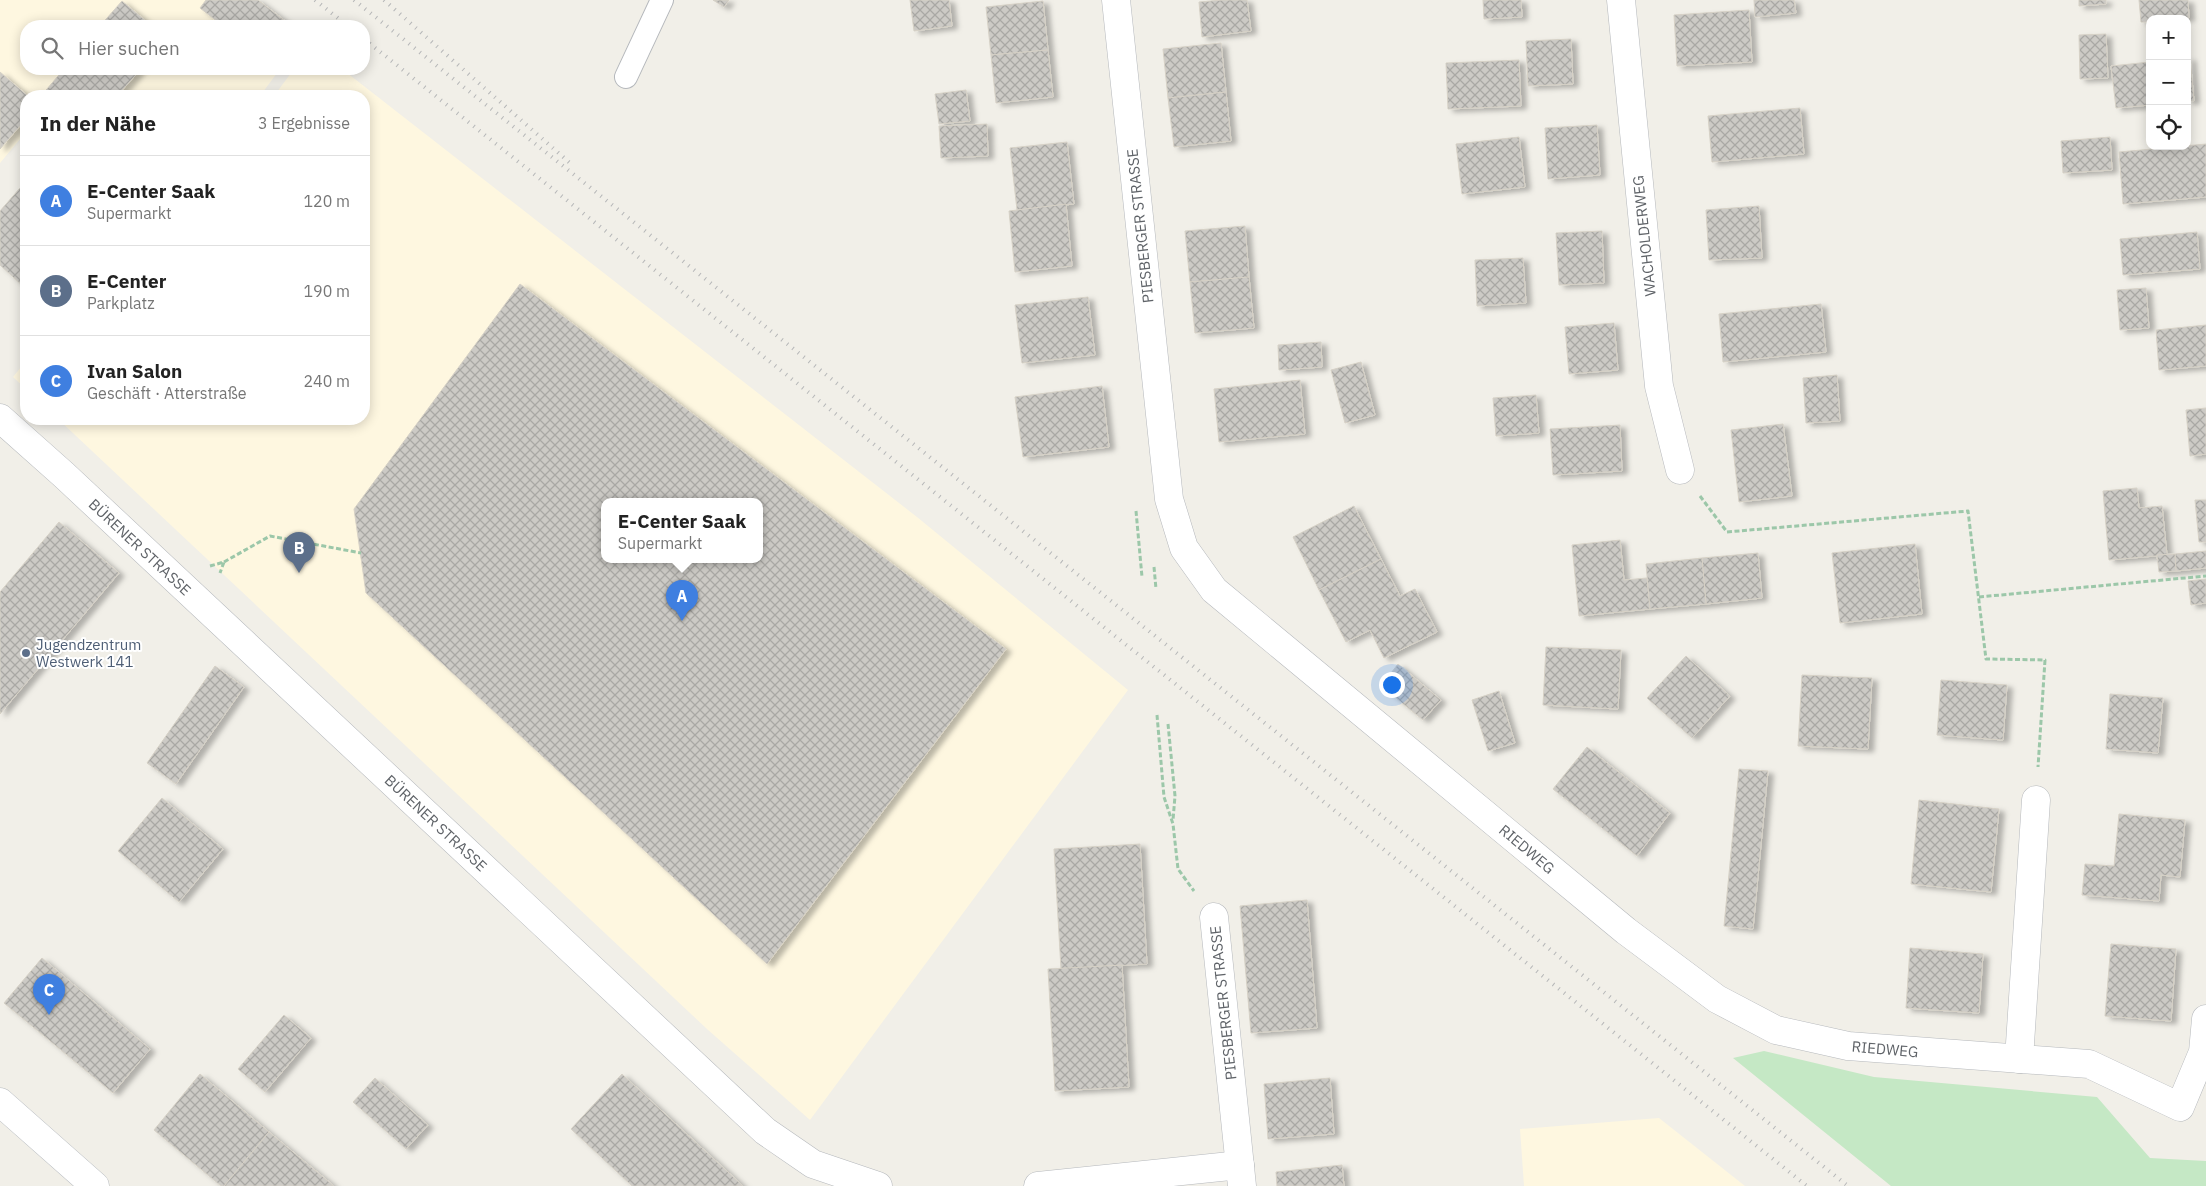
<!DOCTYPE html>
<html lang="de">
<meta charset="utf-8">
<style>
body{margin:0;font-family:"IBM Plex Sans",sans-serif;background:#f2f2f2;color:#222}
.controls{position:absolute;right:15px;top:15px;display:grid;overflow:hidden;border-radius:10px;box-shadow:0 2px 12px #0003}
.controls button{width:45px;height:45px;display:grid;place-items:center;padding:0;border:0;border-bottom:1px solid #e0e0e0;background:#fff;color:#222;font:25px sans-serif}
.you{position:absolute;left:1391px;top:684px;width:18px;height:18px;margin:-12px;border:4px solid #fff;border-radius:50%;background:#1a73e8;box-shadow:0 0 0 8px #1a73e833}
.badge{display:grid;place-items:center;width:32px;height:32px;border-radius:50%;background:#ea4335;color:#fff;font-size:16px;font-weight:700}
.pin{position:absolute;translate:-50% -41px;filter:drop-shadow(0 1px 2px #0008)}
.pin::after{content:'';position:absolute;top:26px;width:18px;height:15px;background:inherit;clip-path:polygon(0 0,100% 0,50% 100%)}
.popup{position:absolute;left:601px;top:498px;width:162px;height:65px;box-sizing:border-box;display:grid;place-content:center;border-radius:10px;background:#fff;filter:drop-shadow(0 1px 4px #0005);font-size:16px;white-space:nowrap;color:#767676}
.popup b{font-size:19px;color:#222}
.popup::after{content:'';position:absolute;left:50%;top:100%;margin-left:-10px;border:10px solid transparent;border-top-color:#fff}
.list{margin:0;padding:0;list-style:none}
h2{display:flex;justify-content:space-between;align-items:center;height:65px;margin:0;padding:0 20px;font-size:21px}
h2 small{font-size:16px;font-weight:400;color:#767676}
.list li{display:grid;grid-template-columns:32px 1fr auto;gap:15px;align-items:center;box-sizing:border-box;height:90px;padding:0 20px;border-top:1px solid #e0e0e0}
.list b{display:block;font-size:19px;white-space:nowrap}
.list p{margin:0;font-size:16px;white-space:nowrap;color:#767676}
.list em{font-size:16px;font-style:normal;color:#767676}
.icon{flex:none;width:28px;height:28px;fill:none;stroke:currentColor;stroke-width:2;stroke-linecap:round;stroke-linejoin:round}
.map{position:relative;flex:none;width:2206px;height:1186px;overflow:hidden}
.search{position:absolute;background:#fff;box-shadow:0 2px 12px #0003;left:20px;top:20px;width:350px;height:55px;display:flex;align-items:center;gap:12px;box-sizing:border-box;padding:0 18px;border-radius:20px;color:#767676;font-size:19px}
.panel{position:absolute;background:#fff;box-shadow:0 2px 12px #0003;left:20px;top:90px;width:350px;height:335px;border-radius:20px}
.map>svg:first-child{display:block}
.commercial{fill:#fef7e0;fill-rule:evenodd}
.green{fill:#c5e8c5}
.building{fill:url(#building-cross-hatch);stroke:#d6d1c6;fill-rule:evenodd;filter:url(#shadow)}
.lines{fill:none;stroke-linecap:round;stroke-linejoin:round}
.lane-casing{stroke:#b5b8bc;stroke-width:24}
.street-casing{stroke:#b5b8bc;stroke-width:29}
.secondary-casing{stroke:#b6babf;stroke-width:29}
.path{stroke:#9cc7a9;stroke-width:3;stroke-dasharray:5 2.5;stroke-linecap:butt}
.lane{stroke:#fff;stroke-width:22}
.street{stroke:#fff;stroke-width:28}
.secondary{stroke:#fff;stroke-width:28}
.rail{stroke:#b6b7b8;stroke-width:4;stroke-dasharray:1 6;stroke-linecap:butt}
.service-dot{fill:#5c6f8a;stroke:#fff;stroke-width:2}
.labels{text-anchor:middle;dominant-baseline:central;stroke-width:4;stroke-linejoin:round;paint-order:stroke}
.street-label{font-size:15px;fill:#5f6368;stroke:#fff}
.service-label{font-size:15px;fill:#4e5e75;stroke:#fff;text-anchor:start}
</style>
<div class="map">
<svg width="2206" height="1186" viewBox="0 0 2206 1186">
<defs>
<pattern id="building-cross-hatch" width="8" height="8" patternUnits="userSpaceOnUse" patternTransform="scale(1.25)"><rect width="8" height="8" fill="#cccac5"/><path d="M0 0l8 8M0 8l8-8" fill="none" stroke="#a9a8a4"/></pattern>
<filter id="shadow"><feDropShadow dx="5.5" dy="3" stdDeviation="2.5" flood-color="#0004"/></filter>
</defs>
<rect width="100%" height="100%" fill="#f1efe8"/>
<g class="commercial">
<path d="M0,0h258l34,26h-266v43h254l-20,27h-234v36l-26,31z"/>
<path d="M294,69h48l575,448 211,173 -318,430 -103,-91 -649,-610h306v-323h-90zM604,502h156v58h-156z"/>
<path d="M26,361v28l-13,-12z"/>
<path d="M1659,1118l86,68h-221l-4,-57z"/>
</g>
<path class="green" d="M1764,1051l110,26 223,20 53,61 56,3v25h-315l-158,-128z"/>
<g class="building">
<path d="M206,0h52l34,26h-69l-23,-18z"/>
<path d="M713,0h16l-5,7z"/>
<path d="M910,0h39l3,26 -38,5z"/>
<path d="M1222,0h25l4,31 -49,6 -3,-35z"/>
<path d="M1483,0h38l1,17 -38,2z"/>
<path d="M1754,0h40l2,13 -41,4z"/>
<path d="M2079,0h27v4l-27,2z"/>
<path d="M2139,0h49l1,18 -39,1v3h-9z"/>
<path d="M122,1l30,25h-52z"/>
<path d="M1043,1l5,49 -57,5 -5,-48z"/>
<path d="M1749,10l3,52 -75,4 -3,-51z"/>
<path d="M2106,34l2,44 -28,1 -1,-44z"/>
<path d="M1571,39l2,45 -45,2 -2,-45z"/>
<path d="M1221,43l5,49 -58,6 -5,-49z"/>
<path d="M1048,50l5,47 -57,6 -5,-48z"/>
<path d="M2187,58h3l4,43h-7z"/>
<path d="M1519,60l2,46 -73,3 -2,-46z"/>
<path d="M2150,62v43l-34,3 -5,-42z"/>
<path d="M64,69h77l-24,27h-76z"/>
<path d="M0,72l28,24h-2v23l-26,30z"/>
<path d="M966,90l4,31 -31,3 -4,-30z"/>
<path d="M1226,92l5,49 -57,6 -6,-49z"/>
<path d="M1800,108l4,46 -92,8 -4,-46z"/>
<path d="M987,124l1,32 -47,2 -2,-32z"/>
<path d="M1597,125l3,50 -52,4 -3,-51z"/>
<path d="M1519,137l6,50 -63,7 -6,-50z"/>
<path d="M2110,137l2,33 -49,3 -2,-32z"/>
<path d="M1067,142l7,62 -57,6 -7,-62z"/>
<path d="M2206,144v53l-83,7 -4,-52z"/>
<path d="M20,188l6,5v96l-26,-24v-54z"/>
<path d="M1066,204l6,62 -57,6 -6,-61z"/>
<path d="M1759,206l3,52 -53,2 -3,-50z"/>
<path d="M1245,226l4,51 -59,5 -5,-51z"/>
<path d="M1602,231l2,52 -45,2 -3,-52z"/>
<path d="M2197,232l3,37 -77,6 -3,-36z"/>
<path d="M1523,258l3,45 -49,3 -2,-46z"/>
<path d="M1249,277l5,51 -59,5 -5,-51z"/>
<path d="M520,284l486,365 -239,315 -401,-371 -12,-84zM604,502h156v58h-156z"/>
<path d="M2146,288l3,40 -29,2 -3,-40z"/>
<path d="M1088,297l7,58 -73,8 -7,-58z"/>
<path d="M1821,304l5,48 -103,10 -4,-48z"/>
<path d="M1614,323l4,47 -49,4 -4,-47z"/>
<path d="M2206,325v41l-47,4 -3,-40z"/>
<path d="M1321,342l1,25 -43,3 -1,-25z"/>
<path d="M1361,362l14,53 -30,8 -14,-53z"/>
<path d="M1837,375l3,46 -34,2 -3,-45z"/>
<path d="M1300,380l5,54 -86,8 -5,-53z"/>
<path d="M1102,386l7,61 -86,10 -8,-60z"/>
<path d="M1536,395l3,38 -43,3 -3,-38z"/>
<path d="M2206,408v46l-16,2 -4,-46z"/>
<path d="M1783,424l9,72 -53,6 -8,-72z"/>
<path d="M1620,425l2,46 -69,4 -3,-46z"/>
<path d="M2137,488l2,20 23,-2 5,49 -58,5 -6,-69z"/>
<path d="M2195,500h11v42h-7z"/>
<path d="M1354,506l27,53 -62,31 -26,-53z"/>
<path d="M59,522l60,51 -119,141v-122z"/>
<path d="M1620,540l4,40 23,-2 3,31 -71,7 -7,-71z"/>
<path d="M1915,544l7,70 -82,9 -8,-70z"/>
<path d="M2206,551v17l-30,3 -1,-17z"/>
<path d="M1758,553l4,45 -56,6 -4,-46z"/>
<path d="M2175,554l1,17 -17,1 -2,-17z"/>
<path d="M1702,558l4,46 -56,5 -4,-45z"/>
<path d="M1381,559l19,37 15,-7 22,43 -53,26 -14,-28 -24,12 -27,-52z"/>
<path d="M2206,579v24l-15,2 -3,-24z"/>
<path d="M1546,647l75,3 -3,59 -75,-4z"/>
<path d="M1686,656l44,40 -38,42 -45,-40z"/>
<path d="M1398,664l43,36 -18,20 -42,-34z"/>
<path d="M215,666l29,21 -68,97 -29,-21z"/>
<path d="M1802,675l70,3 -4,71 -70,-3z"/>
<path d="M1941,680l66,5 -4,55 -66,-5z"/>
<path d="M1499,691l16,52 -27,8 -16,-51z"/>
<path d="M2110,694l53,4 -5,55 -52,-4z"/>
<path d="M1587,747l83,66 -33,43 -84,-67z"/>
<path d="M1739,769l29,2 -15,158 -29,-3z"/>
<path d="M162,798l61,51 -44,53 -61,-51z"/>
<path d="M1919,800l80,9 -8,83 -80,-8z"/>
<path d="M2119,814l66,6 -5,57 -19,-2 -2,26 -77,-6 3,-31 29,2z"/>
<path d="M1140,844l7,120 -86,5 -7,-120z"/>
<path d="M1307,900l10,128 -66,5 -11,-127z"/>
<path d="M2111,944l65,5 -5,72 -66,-5z"/>
<path d="M1910,948l73,6 -4,59 -73,-5z"/>
<path d="M42,958l108,91 -37,44 -109,-90z"/>
<path d="M1122,965l7,122 -74,4 -7,-122z"/>
<path d="M284,1015l27,23 -46,54 -27,-23z"/>
<path d="M200,1074l69,58 -45,54h-3l-67,-56z"/>
<path d="M622,1074l121,112h-111l-61,-57z"/>
<path d="M375,1078l53,47 -22,24 -53,-47z"/>
<path d="M1330,1078l4,56 -66,5 -4,-55z"/>
<path d="M269,1132l65,54h-110z"/>
<path d="M1342,1165l2,21h-67l-1,-14z"/>
</g>
<g class="lines">
<g class="lane-casing">
<path id="lane" d="M626,77l36,-77"/>
</g>
<g class="street-casing">
<g id="street">
<path d="M1116,0l53,499 15,49 30,42 412,341 91,68 59,31 72,16 241,18 91,43 23,-55 3,-33"/>
<path d="M1621,0l38,386 21,84"/>
<path d="M0,418l64,57 701,656 48,33 65,22"/>
<path d="M1214,917l28,269"/>
<path d="M2019,1059l17,-259"/>
<path d="M1038,1186l202,-21"/>
</g>
</g>
<g class="secondary-casing">
<path id="secondary" d="M0,1102l95,84"/>
</g>
<g class="path">
<path d="M1700,496l27,36 241,-21 18,148 59,1 -7,107"/>
<path d="M1136,511l6,66"/>
<path d="M224,562l46,-26 91,17"/>
<path d="M210,566l14,-4 -4,11"/>
<path d="M1154,567l2,22"/>
<path d="M1979,597l227,-21"/>
<path d="M1157,715l7,82 9,27 5,45 16,22"/>
<path d="M1168,724l7,72 -2,24"/>
</g>
<use href="#lane" class="lane"/>
<use href="#street" class="street"/>
<use href="#secondary" class="secondary"/>
<g class="rail">
<path d="M315,0l33,26"/>
<path d="M354,0l1494,1186"/>
<path d="M384,0l186,163"/>
<path d="M364,39l1443,1147"/>
</g>
</g>
<circle class="service-dot" cx="26" cy="653" r="5"/>
<g class="labels">
<g class="street-label">
<text transform="translate(1140 226) rotate(-96)">PIESBERGER STRASSE</text>
<text transform="translate(1644 236) rotate(-96)">WACHOLDERWEG</text>
<text transform="translate(140 547) rotate(43)">BÜRENER STRASSE</text>
<text transform="translate(436 823) rotate(43)">BÜRENER STRASSE</text>
<text transform="translate(1527 849) rotate(40)">RIEDWEG</text>
<text transform="translate(1223 1003) rotate(-96)">PIESBERGER STRASSE</text>
<text transform="translate(1885 1049) rotate(5)">RIEDWEG</text>
</g>
<g class="service-label">
<text x="36" y="644">Jugendzentrum<tspan x="36" dy="17">Westwerk 141</tspan></text>
</g>
</g>
</svg>
<div class="controls">
<button>+</button>
<button>−</button>
<button><svg class="icon" aria-label="locate" viewBox="0 0 24 24"><circle cx="12" cy="12" r="6"/><path d="M12 2v4M12 18v4M2 12h4M18 12h4"/></svg></button>
</div>
<div class="you"></div>
<div class="pin badge" style="left:682px;top:621px;background:#3f7fe0">A</div>
<div class="popup"><b>E-Center Saak</b>Supermarkt</div>
<div class="pin badge" style="left:299px;top:573px;background:#5c6f8a">B</div>
<div class="pin badge" style="left:49px;top:1015px;background:#3f7fe0">C</div>
<div class="search"><svg class="icon" aria-label="search" viewBox="0 0 24 24"><circle cx="10" cy="10" r="6"/><path d="M15 15l6 6"/></svg>Hier suchen</div>
<section class="panel">
<h2>In der Nähe<small>3 Ergebnisse</small></h2>
<ul class="list">
<li><span class="badge" style="background:#3f7fe0">A</span><div><b>E-Center Saak</b><p>Supermarkt</p></div><em>120 m</em></li>
<li><span class="badge" style="background:#5c6f8a">B</span><div><b>E-Center</b><p>Parkplatz</p></div><em>190 m</em></li>
<li><span class="badge" style="background:#3f7fe0">C</span><div><b>Ivan Salon</b><p>Geschäft · Atterstraße</p></div><em>240 m</em></li>
</ul>
</section>
</div>
